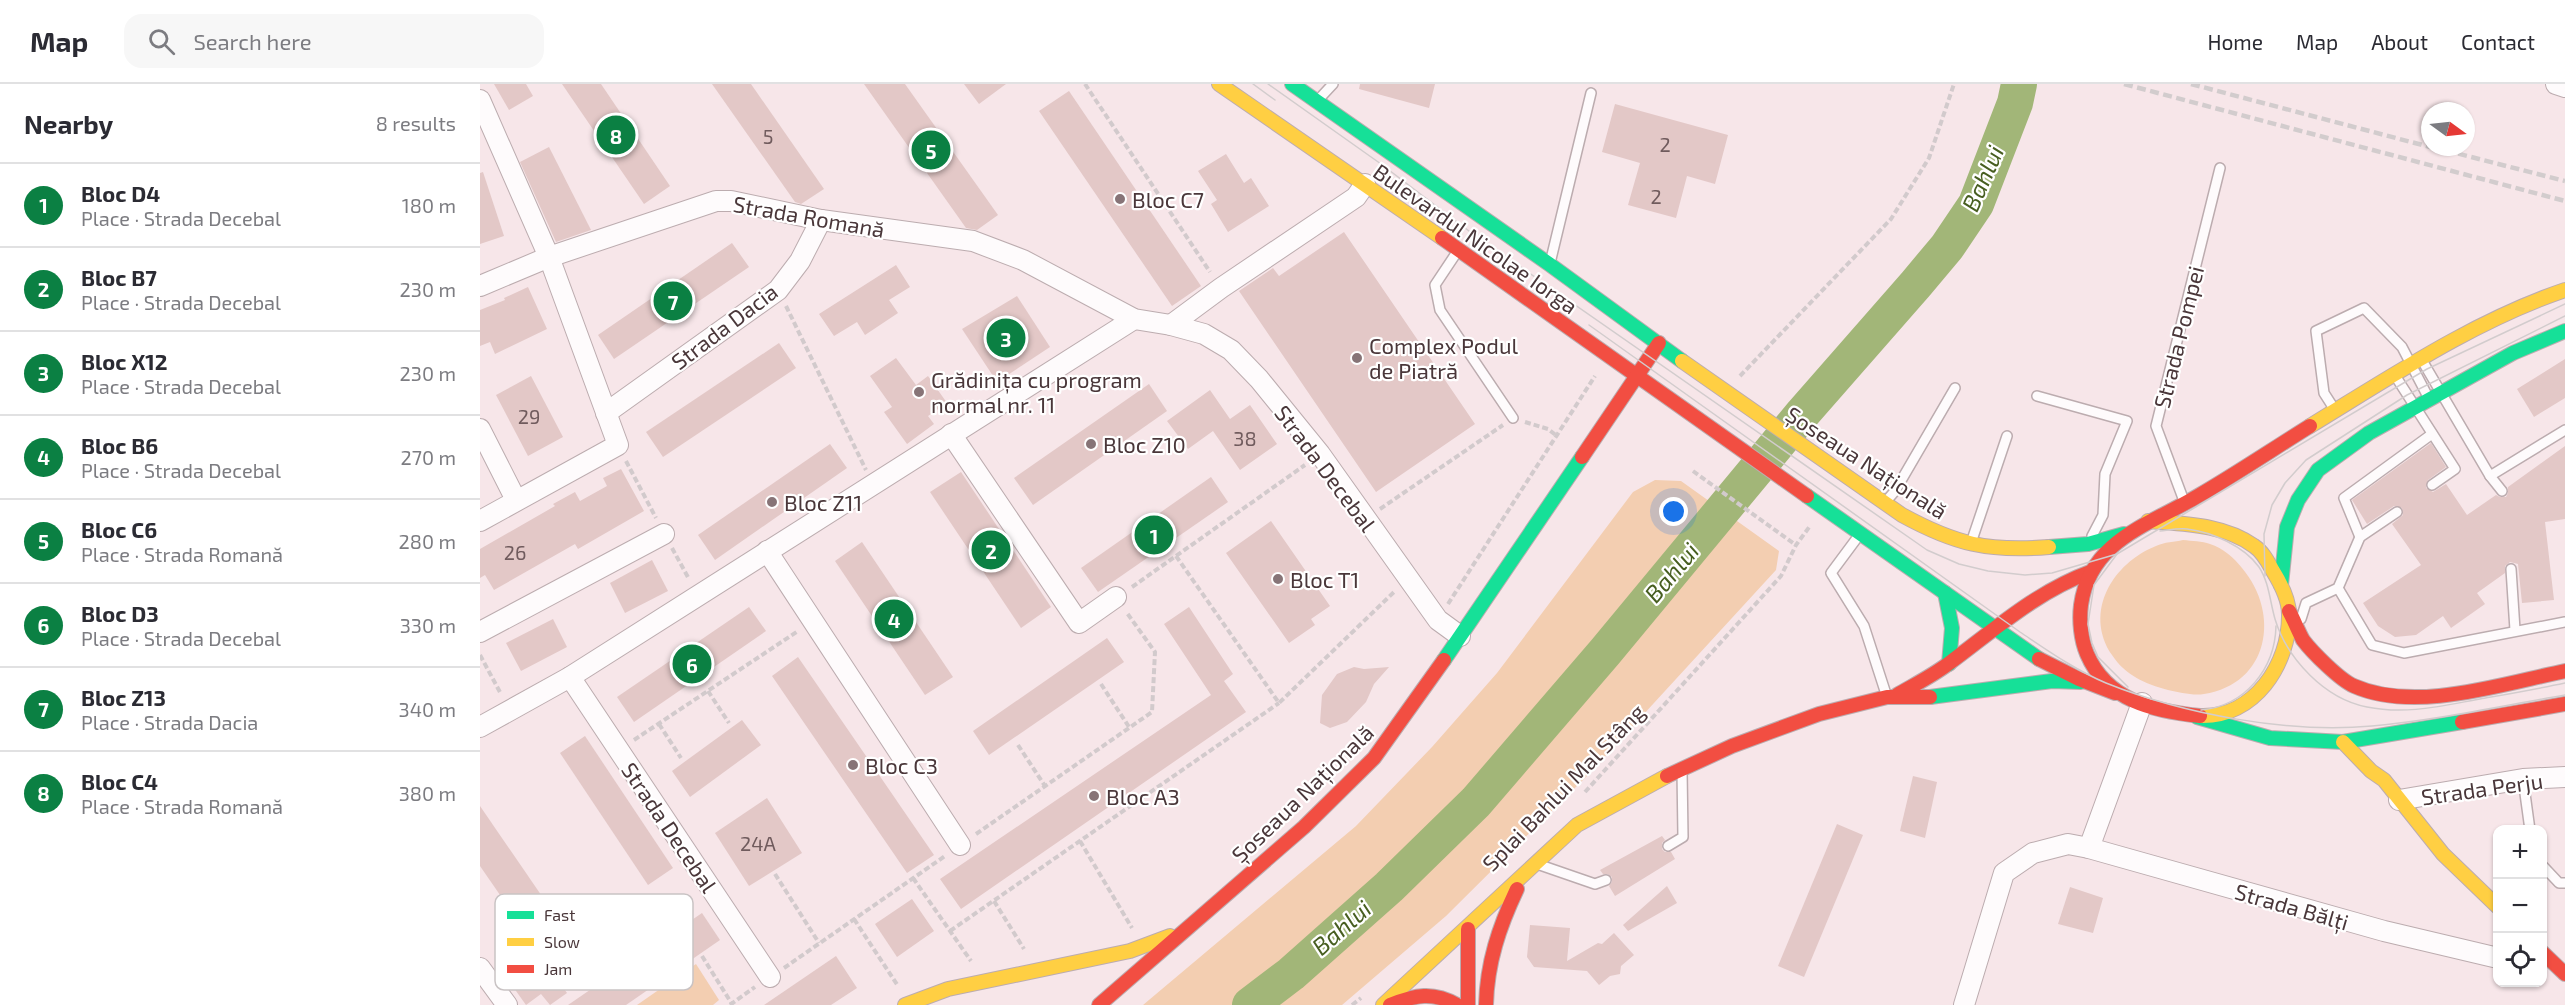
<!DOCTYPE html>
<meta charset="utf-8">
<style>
body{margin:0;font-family:"Exo 2",sans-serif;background:#f7f7f7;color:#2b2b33}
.controls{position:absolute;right:18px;bottom:18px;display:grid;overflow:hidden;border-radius:12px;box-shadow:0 2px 4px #0004}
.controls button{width:54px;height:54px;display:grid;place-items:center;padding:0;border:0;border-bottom:2px solid #e1e1e2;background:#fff;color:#2b2b33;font:30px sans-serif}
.compass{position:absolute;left:1941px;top:18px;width:54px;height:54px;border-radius:50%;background:#fff;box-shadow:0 2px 4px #0004;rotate:105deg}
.you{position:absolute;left:1194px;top:428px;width:21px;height:21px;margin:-15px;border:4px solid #fff;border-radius:50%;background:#1a73e8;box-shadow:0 0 0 9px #1a73e833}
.badge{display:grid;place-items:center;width:39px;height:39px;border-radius:50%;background:#0b8043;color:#fff;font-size:20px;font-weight:700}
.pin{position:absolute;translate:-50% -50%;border:3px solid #fff;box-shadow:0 2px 6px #0006}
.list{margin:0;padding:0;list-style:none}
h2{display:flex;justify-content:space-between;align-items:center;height:78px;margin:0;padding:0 24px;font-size:26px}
h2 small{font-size:20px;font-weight:400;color:#7c7c81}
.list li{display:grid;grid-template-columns:39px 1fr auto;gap:18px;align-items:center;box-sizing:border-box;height:84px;padding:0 24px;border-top:2px solid #e1e1e2}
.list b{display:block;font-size:22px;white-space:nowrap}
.list p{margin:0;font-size:20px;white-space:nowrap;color:#7c7c81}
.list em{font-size:20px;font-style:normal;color:#7c7c81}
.icon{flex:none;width:33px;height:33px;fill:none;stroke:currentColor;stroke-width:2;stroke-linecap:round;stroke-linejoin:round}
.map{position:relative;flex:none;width:2085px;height:921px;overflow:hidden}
header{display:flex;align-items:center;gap:36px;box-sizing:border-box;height:84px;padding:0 30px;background:#fff;border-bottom:2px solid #e1e1e2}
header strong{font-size:28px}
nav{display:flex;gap:33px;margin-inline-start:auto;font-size:21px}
.search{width:420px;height:54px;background:#f7f7f7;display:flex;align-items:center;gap:15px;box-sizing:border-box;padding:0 21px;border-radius:18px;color:#7c7c81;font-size:22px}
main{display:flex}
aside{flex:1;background:#fff}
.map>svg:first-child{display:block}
.green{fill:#f3ceb1}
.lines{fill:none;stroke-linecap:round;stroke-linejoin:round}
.river{stroke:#a2b678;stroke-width:36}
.building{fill:#e3c8c7}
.lane-casing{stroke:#bcacaf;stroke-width:12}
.street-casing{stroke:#bcacaf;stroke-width:22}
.fast-casing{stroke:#bcacaf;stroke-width:16}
.slow-casing{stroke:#bcacaf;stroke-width:16}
.jam-casing{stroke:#bcacaf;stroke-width:16}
.path{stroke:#d2cacc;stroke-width:4;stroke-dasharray:6 3;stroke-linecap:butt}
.lane{stroke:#fefbfc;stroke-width:9}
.street{stroke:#fefbfc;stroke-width:20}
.fast{stroke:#16e098;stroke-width:14}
.slow{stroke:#ffcf43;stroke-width:14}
.jam{stroke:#f24e42;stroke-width:14}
.tram{stroke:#d2cccd;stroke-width:1.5}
.rail{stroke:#d2cccd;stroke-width:4.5;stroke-dasharray:9 4.5;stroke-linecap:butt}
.poi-dot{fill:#877477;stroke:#fff;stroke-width:2}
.labels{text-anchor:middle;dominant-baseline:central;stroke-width:4.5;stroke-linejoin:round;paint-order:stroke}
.number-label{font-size:20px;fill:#705b5d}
.poi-label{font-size:22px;fill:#4a373a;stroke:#fff;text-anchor:start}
.street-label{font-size:22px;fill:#4a373a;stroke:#fff}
.water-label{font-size:24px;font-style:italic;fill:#475e20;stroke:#fff}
.key{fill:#fff;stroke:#c9c3c4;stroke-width:1.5}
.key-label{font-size:16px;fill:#4a373a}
</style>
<header>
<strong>Map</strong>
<div class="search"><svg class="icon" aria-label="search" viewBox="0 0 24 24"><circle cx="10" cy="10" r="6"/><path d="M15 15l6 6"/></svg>Search here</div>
<nav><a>Home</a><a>Map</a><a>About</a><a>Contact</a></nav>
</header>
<main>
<aside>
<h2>Nearby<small>8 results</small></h2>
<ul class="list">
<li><span class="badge">1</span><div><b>Bloc D4</b><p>Place · Strada Decebal</p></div><em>180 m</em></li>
<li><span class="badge">2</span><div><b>Bloc B7</b><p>Place · Strada Decebal</p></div><em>230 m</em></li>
<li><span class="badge">3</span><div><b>Bloc X12</b><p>Place · Strada Decebal</p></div><em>230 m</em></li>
<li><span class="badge">4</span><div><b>Bloc B6</b><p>Place · Strada Decebal</p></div><em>270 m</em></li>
<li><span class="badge">5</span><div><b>Bloc C6</b><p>Place · Strada Romană</p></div><em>280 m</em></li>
<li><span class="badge">6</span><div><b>Bloc D3</b><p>Place · Strada Decebal</p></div><em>330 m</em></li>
<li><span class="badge">7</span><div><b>Bloc Z13</b><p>Place · Strada Dacia</p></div><em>340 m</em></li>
<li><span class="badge">8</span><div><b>Bloc C4</b><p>Place · Strada Romană</p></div><em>380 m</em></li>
</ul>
</aside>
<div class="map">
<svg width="2085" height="921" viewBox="0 0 2085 921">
<rect width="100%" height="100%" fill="#f7e6e9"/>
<g class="green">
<path d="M1175,396l26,1 98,70 -3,19 -189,206 -141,140 -104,89h-199l213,-179 76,-79 65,-74 136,-181z"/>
<path d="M1703,456c9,1 19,1 27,4 13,4 24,14 32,24 39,46 27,116 -38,126 -11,2 -25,-2 -36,-4 -23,-6 -43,-15 -56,-35 -29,-43 1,-92 44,-109 8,-4 19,-4 27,-6z"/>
<path d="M216,880l23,36 -6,5h-76z"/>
</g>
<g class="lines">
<path class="river" d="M770,921l41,-31 98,-87 87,-85 129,-150 198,-239 113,-129 31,-37 29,-43 39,-101 4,-19"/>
</g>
<g class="building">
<path d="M14,0h32l7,12 -24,14z"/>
<path d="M82,0h39l69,102 -26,18z"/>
<path d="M232,0h39l73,105 -23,15 -6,-2z"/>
<path d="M384,0h41l93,131 -21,15 -11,-2z"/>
<path d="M484,0h42l-27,20z"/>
<path d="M880,0h75l-6,24 -70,-19z"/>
<path d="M589,7l132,195 -29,20 -133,-195z"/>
<path d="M1135,20l113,31 -13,49 -28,-8 -11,42 -48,-13 12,-42 -38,-11z"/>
<path d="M69,63l42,83 -35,12 -36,-80z"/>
<path d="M746,70l18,29 7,-5 18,28 -41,26 -17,-28 6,-4 -19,-29z"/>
<path d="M3,88l21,64 -24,8v-71z"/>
<path d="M864,148l131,192 -99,68 -137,-201 34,-23 6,8z"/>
<path d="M252,159l17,24 -135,92 -16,-24z"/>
<path d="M416,181l14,22 -21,13 9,13 -33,22 -8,-13 -23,14 -15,-22z"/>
<path d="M48,203l19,42 -52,25 -5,-12 -10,4v-36l25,-10 -1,-2z"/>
<path d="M537,212l33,51 -53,35 -35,-53z"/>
<path d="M299,259l17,25 -133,89 -17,-25z"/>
<path d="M416,274l20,27 12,-9 19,27 -19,13 6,8 -27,20 -23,-32 8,-5 -22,-31z"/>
<path d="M2085,275v39l-31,19 -17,-28z"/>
<path d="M51,292l32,61 -35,19 -32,-61z"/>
<path d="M669,300l18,27 -134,94 -19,-27z"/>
<path d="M730,306l20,29 20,-14 27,39 -37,26 -27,-39 -25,18 -21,-28z"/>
<path d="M1951,359l15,24 -18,13 -2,8 7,4 13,-8 21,31 29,-20 4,2h6l2,-4v-6l57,-41v73l-20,3 9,78 -32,3 -4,-39 -8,-2 -5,4v7l-28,20 8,11 -34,24 -8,-12 -27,19 -21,2 -17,-11 -15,-23 58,-38 -29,-41 11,-9 -1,-7 -8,-2 -27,18 -15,-24z"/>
<path d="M350,360l17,24 -132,92 -17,-25z"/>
<path d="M141,385l23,42 -66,38 -3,-5 -81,46 -9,-15 -5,3v-29l75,-43 -2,-2 22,-12 5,9 27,-15 -4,-8z"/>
<path d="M481,388l90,135 -30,21 -91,-136z"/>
<path d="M731,393l17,25 -130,90 -17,-24z"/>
<path d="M791,437l59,85 -19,13 4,6 -26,18 -63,-90z"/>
<path d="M382,458l91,135 -28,18 -90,-134z"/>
<path d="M172,476l16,31 -43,22 -15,-30z"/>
<path d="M269,523l17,24 -132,91 -17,-25z"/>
<path d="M709,523l44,67 -9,7 22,31 -285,197 -21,-30 271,-184 -47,-71z"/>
<path d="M73,535l14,28 -46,24 -15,-28z"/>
<path d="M627,554l17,24 -135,93 -16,-24z"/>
<path d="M318,573l136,198 -27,18 -135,-197z"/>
<path d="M874,583l10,2 25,-2 -15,17 -8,18 -19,20 -17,6 -10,-5 2,-28 15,-21z"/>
<path d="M262,636l19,25 -71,52 -18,-26z"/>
<path d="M105,652l88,132 -25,17 -88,-132z"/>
<path d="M1433,692l24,6 -12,56 -25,-7z"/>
<path d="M287,714l35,55 -53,33 -34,-53z"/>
<path d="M0,722l90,131 -28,19 -62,-90z"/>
<path d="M1357,740l26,11 -59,142 -26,-11z"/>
<path d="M1182,752l3,4 -3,3v6l3,3h6l4,7 -60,37 -6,-10 3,-4v-5l-4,-3h-5l-3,-4z"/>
<path d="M1187,802l10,17 -49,28 -5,-6z"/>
<path d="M1590,803l33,11 -10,35 -35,-9z"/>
<path d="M432,815l22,32 -37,26 -22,-33z"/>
<path d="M222,829l18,27 -94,65h-58z"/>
<path d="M1050,841l40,3 -3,33 31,-18 4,1 12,-11 20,22 -13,11 -1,8 -10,2 -11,9 -12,-14 -53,-4 -7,-10z"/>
<path d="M58,867l29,42 -17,12 -9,-11 -15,11 -22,-31z"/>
<path d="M356,872l21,32 -26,17h-67z"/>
</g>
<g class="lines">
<g class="lane-casing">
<g id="lane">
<path d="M839,15l14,-15"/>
<path d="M977,168l-22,33 5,25 73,108"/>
<path d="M1071,175l40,-166"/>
<path d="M1943,278l67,114 75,-46"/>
<path d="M1916,293l59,92 -23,16"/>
<path d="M1557,312l90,25 -22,53 -2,41 -11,21"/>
<path d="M1853,323l-9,-14 -8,-62 48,-23 38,39 25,48"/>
<path d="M2010,392l12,15"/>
<path d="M1408,415l7,-8 60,-103"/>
<path d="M1704,417l-28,-75 64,-258"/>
<path d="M1880,453l-16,-39 88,-64"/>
<path d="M1377,454l-26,35 33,53 22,68"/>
<path d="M1492,456l35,-104"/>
<path d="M2031,485l4,61"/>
<path d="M1858,504l34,57 32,8 161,-31"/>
<path d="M1821,535l5,-16 32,-15 22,-51 37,-25"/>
<path d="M2043,695l7,51"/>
<path d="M1188,762l15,-9 -1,-67"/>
<path d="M1060,781l55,19 11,-4"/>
<path d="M2062,781l17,18h6"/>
</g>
</g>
<g class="street-casing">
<g id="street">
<path d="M2076,0l9,3"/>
<path d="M0,16l69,157 69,188 -138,76"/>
<path d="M0,202l69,-29 167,-56h15l90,19 152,21 50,19 111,59 37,6 33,9 27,16 28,29 61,75 118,166 22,16"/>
<path d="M691,241l50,-37 135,-91 9,-13"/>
<path d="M126,329l172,-123 22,-29 21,-41"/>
<path d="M0,345l36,71"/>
<path d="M471,350l128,189 37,-26"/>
<path d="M287,467l193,294"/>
<path d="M0,548l184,-98"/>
<path d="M90,593l200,300"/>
<path d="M0,643l90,-50 564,-358"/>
<path d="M1919,716l124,-21 42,-2"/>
<path d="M1609,764l295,83 114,27"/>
<path d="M0,884l27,37"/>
<path d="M1484,921l40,-132 29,-20 35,-9 21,4 53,-145"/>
</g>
</g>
<g class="fast-casing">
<g id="fast">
<path d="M812,0l257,180 133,97"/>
<path d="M1327,412l232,163"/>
<path d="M1569,463l39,-3 36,-10"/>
<path d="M1801,501l6,-58 11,-27 20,-30 51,-37 144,-80 52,-22"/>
<path d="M1465,509l7,35 -3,36"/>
<path d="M964,576l138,-203"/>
<path d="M1450,613l122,-16 29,1"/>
<path d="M1717,633l73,21 73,4 119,-20"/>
</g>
</g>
<g class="slow-casing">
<g id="slow">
<path d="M739,0l223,154"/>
<path d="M1202,277l220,154c53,29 86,37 147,32"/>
<path d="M1830,342c82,-50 164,-105 255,-136"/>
<path d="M1668,437c35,3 76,3 106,25 9,6 14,16 19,25 8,13 16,28 16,43 1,50 -35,104 -89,102"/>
<path d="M1863,658l28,29 13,9 59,74 55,53"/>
<path d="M425,921l43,-16 182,-38 40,-15"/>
<path d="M903,921l194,-180 90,-49"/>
</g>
</g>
<g class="jam-casing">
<g id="jam">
<path d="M962,154l365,258"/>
<path d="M1102,373l77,-114"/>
<path d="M1809,527c5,9 9,20 14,29 9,12 37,40 51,46 61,27 148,-2 211,-15"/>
<path d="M1559,575l40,20 36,14"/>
<path d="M1417,611c17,-10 35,-19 51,-31 46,-34 88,-72 142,-92"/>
<path d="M1720,632c-46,-5 -93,-15 -113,-62 -6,-14 -8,-33 -6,-49 9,-65 68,-80 117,-109 38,-22 75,-47 112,-70"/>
<path d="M1982,638l103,-18"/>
<path d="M1187,692l65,-30 87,-32 68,-17h43"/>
<path d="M988,845v76"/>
<path d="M2062,868l23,22"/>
<path d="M619,921l205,-178 70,-69 70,-98"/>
<path d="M910,921c25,-10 43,-14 67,0"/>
<path d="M1006,921c1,-42 13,-78 31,-116"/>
</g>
</g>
<g class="path">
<path d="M605,0l125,188"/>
<path d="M306,222l80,164"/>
<path d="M1260,292l151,-157 38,-61 25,-74"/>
<path d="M1045,338l23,7 9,7"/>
<path d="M146,377l30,57"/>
<path d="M1213,387l103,74"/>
<path d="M900,425l123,-84"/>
<path d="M192,464l17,31"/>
<path d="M696,472l103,147 116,-112"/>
<path d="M652,503l173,-122"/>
<path d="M968,520l147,-228"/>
<path d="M0,571l21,39"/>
<path d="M621,600l28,43"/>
<path d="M228,607l21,32"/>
<path d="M179,640l22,34"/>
<path d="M154,656l164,-109"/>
<path d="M538,661l27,41"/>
<path d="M1105,708l196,-216 15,-31 14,-19"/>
<path d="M496,750l176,-122 3,-60 -28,-39"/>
<path d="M600,757l52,87"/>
<path d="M295,790l44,69"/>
<path d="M433,794l58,83"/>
<path d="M514,817l30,48"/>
<path d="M374,835l44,67"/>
<path d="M470,847l329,-228"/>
<path d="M222,872l30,48"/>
<path d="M304,884l161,-112"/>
<path d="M250,921l25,-18"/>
<path d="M872,921l9,-7"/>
</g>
<use href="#lane" class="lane"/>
<use href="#street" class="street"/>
<use href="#fast" class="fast"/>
<use href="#slow" class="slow"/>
<use href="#jam" class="jam"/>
<g class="tram">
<path d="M773,0l22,16"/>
<path d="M788,0l113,80 88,67 458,319 32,14 29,7 37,4 27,-2 65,-19 310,-185 138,-65"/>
<path d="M1109,241l431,307c27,18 55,38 86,51 77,31 183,51 266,43 65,-6 129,-20 193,-31"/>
<path d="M1680,447c9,-1 19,-3 27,-2 25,3 57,17 72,38 10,15 11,35 16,52 12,40 50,80 92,88 39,8 74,-1 113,-8 28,-5 57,-10 85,-16"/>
<path d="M1637,470l-23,31 -6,39 4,19 6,14 30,30"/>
<path d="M1785,492l-1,-42 8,-29 13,-22 21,-23 101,-65 158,-79"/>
<path d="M1721,626c44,-4 74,-41 75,-84"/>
</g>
<g class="rail">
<path d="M1644,0l441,117"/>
<path d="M1711,0l239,63"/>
<path d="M1952,63l133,34"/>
</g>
</g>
<g class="poi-dot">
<circle cx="640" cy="115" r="6"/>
<circle cx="877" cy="274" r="6"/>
<circle cx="439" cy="308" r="6"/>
<circle cx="611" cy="360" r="6"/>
<circle cx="292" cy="418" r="6"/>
<circle cx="798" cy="495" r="6"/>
<circle cx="373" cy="681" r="6"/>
<circle cx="614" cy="712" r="6"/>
</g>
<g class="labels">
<g class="number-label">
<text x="288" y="52">5</text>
<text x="1185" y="60">2</text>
<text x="1176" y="112">2</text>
<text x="49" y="332">29</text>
<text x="765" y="354">38</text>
<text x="35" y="468">26</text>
<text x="278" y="759">24A</text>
</g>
<g class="poi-label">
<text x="652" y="115">Bloc C7</text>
<text x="889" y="261">Complex Podul<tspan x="889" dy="25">de Piatră</tspan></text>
<text x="451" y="295">Grădinița cu program<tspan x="451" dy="25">normal nr. 11</tspan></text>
<text x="623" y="360">Bloc Z10</text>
<text x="304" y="418">Bloc Z11</text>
<text x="810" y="495">Bloc T1</text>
<text x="385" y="681">Bloc C3</text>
<text x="626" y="712">Bloc A3</text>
</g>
<g class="street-label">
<text transform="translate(329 132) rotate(10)">Strada Romană</text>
<text transform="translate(996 154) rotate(35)">Bulevardul Nicolae Iorga</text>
<text transform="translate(244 242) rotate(-37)">Strada Dacia</text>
<text transform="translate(1698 253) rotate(-76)">Strada Pompei</text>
<text transform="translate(1387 378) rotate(33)">Șoseaua Națională</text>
<text transform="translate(846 384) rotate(53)">Strada Decebal</text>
<text transform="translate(1083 703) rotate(-46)">Splai Bahlui Mal Stâng</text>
<text transform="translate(2002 704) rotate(-8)">Strada Perju</text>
<text transform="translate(822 709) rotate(-44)">Șoseaua Națională</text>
<text transform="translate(190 743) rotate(56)">Strada Decebal</text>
<text transform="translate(1812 822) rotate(16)">Strada Bălți</text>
</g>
<g class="water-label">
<text transform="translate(1502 94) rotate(-66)">Bahlui</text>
<text transform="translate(1191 488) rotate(-50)">Bahlui</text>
<text transform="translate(861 843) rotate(-41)">Bahlui</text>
</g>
</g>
<rect x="15" y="810" width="198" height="96" rx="9" class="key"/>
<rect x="27" y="827" width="27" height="8" fill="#16e098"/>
<rect x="27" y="854" width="27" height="8" fill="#ffcf43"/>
<rect x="27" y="881" width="27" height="8" fill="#f24e42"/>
<g class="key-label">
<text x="64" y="837">Fast</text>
<text x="64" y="864">Slow</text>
<text x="64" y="891">Jam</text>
</g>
</svg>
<div class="controls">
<button>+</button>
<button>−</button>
<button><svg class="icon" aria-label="locate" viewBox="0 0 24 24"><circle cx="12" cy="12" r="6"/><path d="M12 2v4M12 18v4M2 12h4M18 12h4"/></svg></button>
</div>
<svg class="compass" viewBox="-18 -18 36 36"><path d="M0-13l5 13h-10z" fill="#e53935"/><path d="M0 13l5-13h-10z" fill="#7c7c81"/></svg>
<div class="you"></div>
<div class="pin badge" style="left:674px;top:451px">1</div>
<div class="pin badge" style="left:511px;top:466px">2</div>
<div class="pin badge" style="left:526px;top:254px">3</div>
<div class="pin badge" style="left:414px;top:535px">4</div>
<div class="pin badge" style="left:451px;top:66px">5</div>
<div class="pin badge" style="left:212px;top:580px">6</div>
<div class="pin badge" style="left:193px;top:217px">7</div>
<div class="pin badge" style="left:136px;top:51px">8</div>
</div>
</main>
